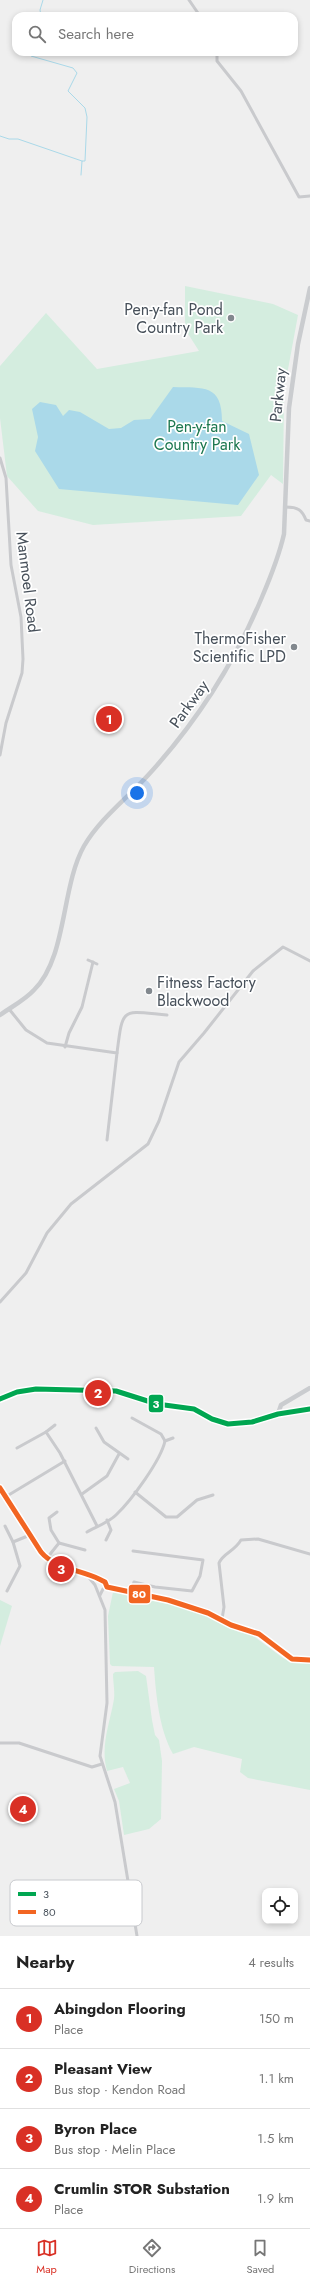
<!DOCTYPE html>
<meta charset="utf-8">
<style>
body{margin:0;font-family:Jost,sans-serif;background:#f2f2f2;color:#222}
.controls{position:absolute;right:12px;bottom:12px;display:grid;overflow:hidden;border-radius:8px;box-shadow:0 2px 6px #0003}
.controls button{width:36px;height:36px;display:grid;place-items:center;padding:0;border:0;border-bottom:1px solid #e0e0e0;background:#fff;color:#222;font:20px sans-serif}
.you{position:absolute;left:137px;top:793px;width:14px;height:14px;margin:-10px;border:3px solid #fff;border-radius:50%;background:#1a73e8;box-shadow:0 0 0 6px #1a73e833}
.badge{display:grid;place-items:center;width:26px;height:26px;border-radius:50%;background:#d93025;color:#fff;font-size:13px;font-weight:700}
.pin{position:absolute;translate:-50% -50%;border:2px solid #fff;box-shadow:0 1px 4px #0006}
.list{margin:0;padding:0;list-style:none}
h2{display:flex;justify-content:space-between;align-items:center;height:52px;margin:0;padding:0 16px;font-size:17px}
h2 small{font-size:13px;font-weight:400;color:#767676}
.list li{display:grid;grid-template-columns:26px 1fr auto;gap:12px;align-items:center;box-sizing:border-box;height:60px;padding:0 16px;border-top:1px solid #e0e0e0}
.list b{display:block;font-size:15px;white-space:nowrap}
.list p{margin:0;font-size:13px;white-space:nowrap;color:#767676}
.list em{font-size:13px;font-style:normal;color:#767676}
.icon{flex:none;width:22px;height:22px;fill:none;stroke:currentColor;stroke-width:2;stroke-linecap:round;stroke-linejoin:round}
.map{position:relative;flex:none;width:310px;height:1936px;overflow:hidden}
.search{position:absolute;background:#fff;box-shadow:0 2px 6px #0003;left:12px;right:12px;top:12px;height:44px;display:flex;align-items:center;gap:10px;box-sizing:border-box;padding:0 14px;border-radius:12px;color:#767676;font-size:15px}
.sheet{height:292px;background:#fff}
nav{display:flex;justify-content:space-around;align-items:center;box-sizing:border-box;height:56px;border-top:1px solid #e0e0e0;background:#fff;font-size:11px;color:#767676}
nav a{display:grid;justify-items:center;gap:2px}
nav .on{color:#d93025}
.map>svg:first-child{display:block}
.green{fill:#d4eddf}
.water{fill:#aad9e9}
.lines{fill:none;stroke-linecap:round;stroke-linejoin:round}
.stream{stroke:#aad9e9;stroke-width:1}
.street{stroke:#c9cacd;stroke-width:3}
.secondary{stroke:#cacccf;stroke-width:4.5}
.bus-1-casing{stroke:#fff;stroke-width:8}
.bus-2-casing{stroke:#fff;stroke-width:8}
.bus-1{stroke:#00a651;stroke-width:5}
.bus-2{stroke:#f26522;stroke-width:5}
.poi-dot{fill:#82888e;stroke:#fff;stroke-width:1.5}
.labels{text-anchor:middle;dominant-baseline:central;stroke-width:3.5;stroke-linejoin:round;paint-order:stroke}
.poi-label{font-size:16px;fill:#47505a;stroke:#fff;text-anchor:end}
.street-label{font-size:16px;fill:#47505a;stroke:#fff}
.park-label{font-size:16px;fill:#1c774f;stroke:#fff}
.key{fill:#fff;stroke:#c8cace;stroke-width:1}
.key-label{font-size:11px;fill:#47505a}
.line-badge{stroke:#fff;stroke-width:1.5}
.badge-label{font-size:11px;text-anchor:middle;font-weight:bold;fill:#fff}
</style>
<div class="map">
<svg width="310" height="1936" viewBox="0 0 310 1936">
<rect width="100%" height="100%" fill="#efefef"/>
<g class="green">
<path d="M185,286l88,18 25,11 -14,76 -1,93 -12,-9 -30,41 -148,9 -55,-14 -31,-35 -7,-58v-52l46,-53 51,56 102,-18 -14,-22z"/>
<path d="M113,1592l49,9 39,12 38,19 13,3 31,23 10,4 17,1v127l-62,-12 -8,-6 2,-13 -48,-12 -21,7c-14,-25 -17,-59 -19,-87l-42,-1 -2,-2 -2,-48z"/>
<path d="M0,1600l12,6 -12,40z"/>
<path d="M115,1672l23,-1 8,5 6,44 3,15 4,5 3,21 -1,58 -12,10 -25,6 -5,-34 -5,-12 16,-6 -7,-16 -16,4c-7,-25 3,-48 7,-72 1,-8 -1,-17 -1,-25z"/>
</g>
<path class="water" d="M173,387c31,1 49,-3 49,34l27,13 10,41 -21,30 -179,-16 -24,-38 3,-14 -6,-28 8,-7 16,3 7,11 6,-6 11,2 29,17 12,-1 13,-8 16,-1z"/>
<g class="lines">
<g class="stream">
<path d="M41,16l-1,-6 3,-10"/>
<path d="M32,52l-1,4 42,12 4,5 -9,18 17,17 2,9 -2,44h-3l-1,14"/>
<path d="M0,136l9,3h9l64,22"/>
</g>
<g class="street">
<path d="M189,0l11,16"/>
<path d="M217,52v9l24,30 58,106 11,-1"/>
<path d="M0,458l6,20 5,87 10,52 2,42 -1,14 -16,50 -6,32"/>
<path d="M286,507c12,0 16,3 20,13l4,1"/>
<path d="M88,960l9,4"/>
<path d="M9,1009l17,21 21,13 70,10 -10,87"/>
<path d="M65,1047l4,-14 13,-26 11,-45"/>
<path d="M117,1053c6,-47 4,-42 50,-38"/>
<path d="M0,1302l26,-29 21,-40 24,-29 77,-60 11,-23 20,-59 25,-29 49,-62 30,-24 27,14"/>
<path d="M132,1418l29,16 4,7"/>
<path d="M96,1428l8,14 24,17"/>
<path d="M46,1432l9,-7"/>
<path d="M17,1448l29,-16 14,21 37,73"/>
<path d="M135,1492l31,25h11l20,-17 16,-5"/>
<path d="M82,1494l25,-18 12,-22"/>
<path d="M7,1496l58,-35"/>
<path d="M5,1526l8,16 7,24 -13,25"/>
<path d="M87,1532c9,-5 22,-10 29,-17 15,-14 45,-55 49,-74l8,-3"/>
<path d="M106,1540l5,-10 -4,-10"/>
<path d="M13,1542l17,-7"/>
<path d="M59,1543l26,7"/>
<path d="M47,1558l12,-15 -8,-13 -2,-12 8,-6"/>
<path d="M86,1574l9,11 10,25 2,93 -7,53 15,46 22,134"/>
<path d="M86,1574l19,8 2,5 61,13 40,13 23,12 28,9 33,25 18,1"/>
<path d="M131,1593l3,-11 21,5 37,4 8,-15 3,-16 -70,-9"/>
<path d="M100,1595l3,-6 4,-2"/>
<path d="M222,1619l2,-12 -5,-44c4,-10 15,-11 22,-23l17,-1 52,15"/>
<path d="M0,1743h19l73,24 10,-3"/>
</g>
<g class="secondary">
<path d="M0,1015c11,-8 25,-15 34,-25 33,-32 27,-103 50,-144 17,-29 45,-49 67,-74 47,-52 84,-110 111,-175 9,-21 17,-41 22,-63l5,-126 9,-64 12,-56"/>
<path d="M0,1399l17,-7 19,-3 80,2 41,13 37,5 18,10 16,5 24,-2 26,-8 32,-5"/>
<path d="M278,1414l3,-9 29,-17"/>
<path d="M0,1488l47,70 39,16"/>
</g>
<g class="bus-1-casing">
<path id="bus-1" d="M0,1399l17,-7 19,-3 80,2 41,13 37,5 18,10 16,5 24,-2 26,-8 32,-5"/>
</g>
<g class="bus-2-casing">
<path id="bus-2" d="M0,1488l41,64c13,16 39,18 58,27l6,3 2,5 61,13 40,13 23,12 28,9 33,25 18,1"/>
</g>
<use href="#bus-1" class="bus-1"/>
<use href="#bus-2" class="bus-2"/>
</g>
<g class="poi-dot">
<circle cx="231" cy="318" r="4"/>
<circle cx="294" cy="647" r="4"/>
<circle cx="149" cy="991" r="4"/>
</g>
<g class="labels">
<g class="poi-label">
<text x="223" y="309">Pen-y-fan Pond<tspan x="223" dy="18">Country Park</tspan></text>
<text x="286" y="638">ThermoFisher<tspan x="286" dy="18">Scientific LPD</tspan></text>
<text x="157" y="982" text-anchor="start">Fitness Factory<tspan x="157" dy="18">Blackwood</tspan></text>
</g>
<g class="street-label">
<text transform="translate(278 395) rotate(-84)">Parkway</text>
<text transform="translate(28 582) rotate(83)">Manmoel Road</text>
<text transform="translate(189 704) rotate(-54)">Parkway</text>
</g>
<g class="park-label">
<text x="197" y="426">Pen-y-fan<tspan x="197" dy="18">Country Park</tspan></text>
</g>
</g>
<rect x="10" y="1880" width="132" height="46" rx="6" class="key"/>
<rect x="18" y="1892" width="18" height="4" fill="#00a651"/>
<rect x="18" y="1910" width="18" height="4" fill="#f26522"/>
<g class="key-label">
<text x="43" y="1898">3</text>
<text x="43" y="1916">80</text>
</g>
<g class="line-badge">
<rect x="148" y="1394" width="16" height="19" rx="4" fill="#00a651"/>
<rect x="128" y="1584" width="23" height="20" rx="4" fill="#f26522"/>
</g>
<g class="badge-label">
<text x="156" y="1408">3</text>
<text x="139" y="1598">80</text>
</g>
</svg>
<div class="controls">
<button><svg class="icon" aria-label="locate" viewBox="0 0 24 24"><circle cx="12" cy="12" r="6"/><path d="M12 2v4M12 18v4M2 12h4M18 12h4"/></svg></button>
</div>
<div class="you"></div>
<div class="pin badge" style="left:109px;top:719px">1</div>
<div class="pin badge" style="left:98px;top:1393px">2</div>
<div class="pin badge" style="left:61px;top:1569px">3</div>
<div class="pin badge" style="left:23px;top:1809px">4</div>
<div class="search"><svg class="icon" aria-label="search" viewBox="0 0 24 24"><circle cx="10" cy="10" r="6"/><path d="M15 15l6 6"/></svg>Search here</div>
</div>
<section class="sheet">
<h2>Nearby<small>4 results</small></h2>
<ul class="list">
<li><span class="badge">1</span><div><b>Abingdon Flooring</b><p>Place</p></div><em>150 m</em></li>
<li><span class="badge">2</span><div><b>Pleasant View</b><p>Bus stop · Kendon Road</p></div><em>1.1 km</em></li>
<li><span class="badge">3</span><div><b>Byron Place</b><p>Bus stop · Melin Place</p></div><em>1.5 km</em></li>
<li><span class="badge">4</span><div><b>Crumlin STOR Substation</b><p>Place</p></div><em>1.9 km</em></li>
</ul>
</section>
<nav>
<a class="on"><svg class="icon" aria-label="map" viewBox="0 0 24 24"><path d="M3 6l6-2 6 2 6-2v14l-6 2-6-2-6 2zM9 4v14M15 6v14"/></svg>Map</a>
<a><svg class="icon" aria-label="directions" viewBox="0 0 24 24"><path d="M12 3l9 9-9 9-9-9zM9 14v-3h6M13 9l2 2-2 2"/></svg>Directions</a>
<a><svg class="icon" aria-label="saved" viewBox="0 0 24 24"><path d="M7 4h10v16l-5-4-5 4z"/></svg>Saved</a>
</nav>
